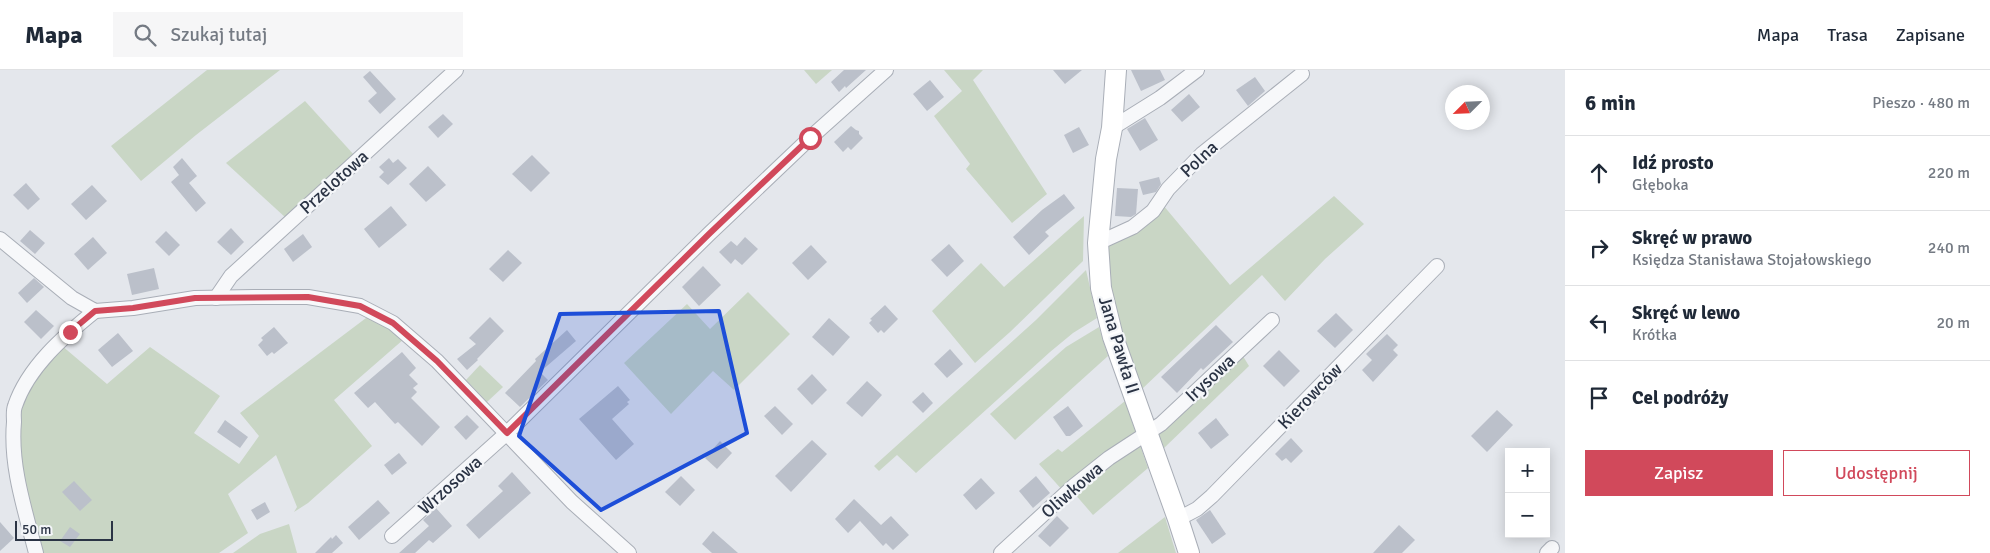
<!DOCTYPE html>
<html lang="pl">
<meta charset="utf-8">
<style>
body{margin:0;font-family:Signika,sans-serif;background:#f6f6f7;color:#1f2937}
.controls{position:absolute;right:15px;bottom:15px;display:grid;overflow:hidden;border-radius:0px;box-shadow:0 2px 12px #0003}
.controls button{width:45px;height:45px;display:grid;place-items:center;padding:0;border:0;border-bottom:1px solid #e0e1e3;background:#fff;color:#1f2937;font:25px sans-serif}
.compass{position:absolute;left:1445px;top:15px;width:45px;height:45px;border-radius:50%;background:#fff;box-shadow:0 2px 12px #0003;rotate:246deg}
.scale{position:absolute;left:15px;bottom:12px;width:98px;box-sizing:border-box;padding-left:5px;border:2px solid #2b3445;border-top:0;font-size:14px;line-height:18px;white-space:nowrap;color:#2b3445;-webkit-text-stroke:4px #f4f6f9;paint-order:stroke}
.stop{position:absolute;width:15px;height:15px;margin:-11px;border:4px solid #d1495b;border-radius:50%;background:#fff}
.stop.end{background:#d1495b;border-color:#fff;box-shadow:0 1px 5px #0008}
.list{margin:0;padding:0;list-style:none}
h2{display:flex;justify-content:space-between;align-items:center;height:65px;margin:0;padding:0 20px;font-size:21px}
h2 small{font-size:16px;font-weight:400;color:#747a83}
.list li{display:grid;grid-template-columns:32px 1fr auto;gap:15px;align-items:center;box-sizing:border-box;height:75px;padding:0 20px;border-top:1px solid #e0e1e3}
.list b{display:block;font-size:19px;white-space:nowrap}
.list p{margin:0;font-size:16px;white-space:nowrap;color:#747a83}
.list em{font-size:16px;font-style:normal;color:#747a83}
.actions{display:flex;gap:10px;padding:15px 20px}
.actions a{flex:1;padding:11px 0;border:1px solid #d1495b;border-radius:0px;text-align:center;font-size:18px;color:#d1495b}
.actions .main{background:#d1495b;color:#fff}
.icon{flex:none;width:28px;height:28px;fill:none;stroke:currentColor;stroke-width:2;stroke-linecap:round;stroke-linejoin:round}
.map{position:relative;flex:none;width:1565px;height:483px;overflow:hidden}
header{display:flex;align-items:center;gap:30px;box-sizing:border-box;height:70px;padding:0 25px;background:#fff;border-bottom:1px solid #e0e1e3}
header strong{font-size:24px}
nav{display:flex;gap:28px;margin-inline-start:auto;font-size:18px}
.search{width:350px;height:45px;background:#f6f6f7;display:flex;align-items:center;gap:12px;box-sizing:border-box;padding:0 18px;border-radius:0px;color:#747a83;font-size:19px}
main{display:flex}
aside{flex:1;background:#fff}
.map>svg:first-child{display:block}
.green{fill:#c9d6c5}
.building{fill:#bbc0ca}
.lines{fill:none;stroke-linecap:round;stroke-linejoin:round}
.street-casing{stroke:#a9aeb7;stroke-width:16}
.secondary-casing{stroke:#a9aeb7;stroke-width:22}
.street{stroke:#f7f8fa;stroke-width:14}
.secondary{stroke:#fff;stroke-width:20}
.route{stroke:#d1495b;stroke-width:6}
.marked{fill:#1d4ed8;fill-opacity:0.2;stroke:#1d4ed8;stroke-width:4;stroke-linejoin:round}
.labels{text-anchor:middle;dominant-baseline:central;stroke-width:4.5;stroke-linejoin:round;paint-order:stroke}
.street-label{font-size:18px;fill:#2b3445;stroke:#f4f6f9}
</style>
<header>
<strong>Mapa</strong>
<div class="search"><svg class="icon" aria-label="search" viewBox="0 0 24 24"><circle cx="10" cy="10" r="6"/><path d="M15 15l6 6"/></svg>Szukaj tutaj</div>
<nav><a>Mapa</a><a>Trasa</a><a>Zapisane</a></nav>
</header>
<main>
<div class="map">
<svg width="1565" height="483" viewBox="0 0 1565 483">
<rect width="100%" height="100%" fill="#e4e7ec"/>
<g class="green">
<path d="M207,0h73l-84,65 -55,46 -30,-35z"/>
<path d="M804,0h28l-16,14z"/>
<path d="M944,0h39l-10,10 74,114 -35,29 -46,-54 4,-5 -36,-48 28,-25z"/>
<path d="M305,31l50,55 -69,62 -60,-55z"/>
<path d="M1334,126l30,28 -39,35 -40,42 -23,-26 -120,114 -27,-76 -12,-70 60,-38 67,80z"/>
<path d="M1084,146l-1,45 -73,71 -35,31 -43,-52 49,-48 23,24z"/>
<path d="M1086,200l11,48 -24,15 -23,19 -134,121 -19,-18 -18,16 -5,-5 162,-146z"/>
<path d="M748,222l42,42 -56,56 -21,-19 -42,43 -47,-51 63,-59 23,25z"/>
<path d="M370,245l17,9 17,15 -70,61 38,46 -64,57 -14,9 3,-5 -21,-52 -48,39 20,39 -29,20h-179l-15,-53 -8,-91 17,-35 27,-29 46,39 43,-37 70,49 -26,37 45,31 20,-28 -19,-23z"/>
<path d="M1099,257l9,29 -93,84 -25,-26 76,-67z"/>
<path d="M1241,283l8,13 -86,83 -4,-14 1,-5z"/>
<path d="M480,295l23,22 -16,15 -21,-22z"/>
<path d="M1125,331l12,35 -73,56 -25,-28 19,-15 4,3z"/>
<path d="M1139,372l9,26 -55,47 -19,-22z"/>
<path d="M1165,447l11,36h-58z"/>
<path d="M289,454l8,29h-64l27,-19z"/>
</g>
<g class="building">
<path d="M844,0h22l-20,18 -1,-2 -6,6 -8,-10z"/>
<path d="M1053,0h29l-17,14z"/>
<path d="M1131,0h29l5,10 -24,11z"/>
<path d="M370,1l26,28 -16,15 -12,-13 9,-8 -14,-16z"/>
<path d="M1255,7l10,14 -17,15 -12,-16z"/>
<path d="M930,10l14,17 -17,14 -14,-17z"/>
<path d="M1189,24l11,13 -18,15 -11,-12z"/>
<path d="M443,44l10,10 -15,14 -10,-11z"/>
<path d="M1145,48l13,22 -18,11 -13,-22z"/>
<path d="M851,56l5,4 3,1v3l4,4 -12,12 -3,-3 -5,5 -9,-10z"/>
<path d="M1079,57l10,18 -16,8 -9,-18z"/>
<path d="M532,85l18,18 -19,19 -19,-18z"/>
<path d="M182,88l15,18 -8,7 17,20 -10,9 -25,-30 8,-7 -6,-8z"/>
<path d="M389,88l4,5 5,-4 9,9 -19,17 -9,-8 5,-5 -5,-5z"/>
<path d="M428,96l18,19 -20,17 -17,-18z"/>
<path d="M1159,107l2,7 -5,8 -13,3 -4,-13z"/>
<path d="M26,113l14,16 -12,11 -15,-15z"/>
<path d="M92,115l15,16 -21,19 -15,-16z"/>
<path d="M1117,118l21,1 -2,25 -5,3 -16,-1z"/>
<path d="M1064,124l11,14 -30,24 4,4 -20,19 -16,-18 29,-27z"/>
<path d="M391,136l16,19 -28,23 -15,-19z"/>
<path d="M231,158l13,14 -13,13 -14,-13z"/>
<path d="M30,160l15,13 -10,11 -15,-13z"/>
<path d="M166,161l14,14 -11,11 -14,-14z"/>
<path d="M303,164l9,13 -19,15 -9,-13z"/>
<path d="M93,167l14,16 -19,17 -14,-16z"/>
<path d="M745,167l13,12 -16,16 -7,-6 -4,5 -12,-12 12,-11 6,5z"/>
<path d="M949,174l15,17 -17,16 -16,-17z"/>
<path d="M811,175l16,17 -19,18 -16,-17z"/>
<path d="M508,180l14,13 -19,19 -14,-13z"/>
<path d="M703,196l18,19 -22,21 -17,-19z"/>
<path d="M154,198l5,21 -27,6 -5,-21z"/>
<path d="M34,208l10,9 -17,16 -9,-10z"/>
<path d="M885,235l13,14 -14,14 -3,-3 -3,3 -9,-10 3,-3 -2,-1z"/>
<path d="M36,240l18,16 -13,13 -17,-17z"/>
<path d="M1336,243l17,17 -18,18 -18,-17z"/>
<path d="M490,247l14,14 -27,28 1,1 -11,10 -10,-11 19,-15 -7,-6z"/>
<path d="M829,248l21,19 -17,19 -21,-19z"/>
<path d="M1216,255l17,17 -30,28 -2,-2 -24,25 -16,-16z"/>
<path d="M274,257l14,16 -14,11 -2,-2 -5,4 -9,-11 5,-5 -2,-2z"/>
<path d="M567,260l9,11 -36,31 8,8 -28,27 -15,-14 31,-32 -1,-2z"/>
<path d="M118,263l15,18 -21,16 -14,-17z"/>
<path d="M1387,264l11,11 -5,5 5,5 -25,27 -11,-12 10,-10 -6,-6z"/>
<path d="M950,279l13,15 -16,14 -13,-14z"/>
<path d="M1279,280l21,21 -16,16 -21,-21z"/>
<path d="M402,282l14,16 -7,7 9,9 -5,4 4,4 -6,6 29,29 -18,19 -24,-24 -3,2 -20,-22 -7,6 -14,-15z"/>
<path d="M812,304l15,16 -15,15 -15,-16z"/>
<path d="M867,311l15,14 -20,22 -16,-14z"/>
<path d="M618,316l12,14 -3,2 2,2 -17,15 22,25 -18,16 -37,-41z"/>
<path d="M923,322l10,11 -10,10 -11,-11z"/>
<path d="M775,336l18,18 -11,11 -18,-19z"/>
<path d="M1068,336l15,20 -13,10h-4l-13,-19z"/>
<path d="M1497,340l16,15 -26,27 -16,-16z"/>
<path d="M467,345l12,12 -13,13 -12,-13z"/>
<path d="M1216,348l13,17 -18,14 -13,-16z"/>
<path d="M225,350l23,17 -8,11 -23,-16z"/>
<path d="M1291,368l12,13 -12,12 -5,-5 -4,3 -7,-7z"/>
<path d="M812,370l15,14 -36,38 -16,-16z"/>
<path d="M720,371l12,12 -15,16 -12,-11z"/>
<path d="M399,383l8,10 -15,12 -8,-10z"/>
<path d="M512,402l19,21 -52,46 -13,-14 37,-34 -5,-5z"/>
<path d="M681,406l14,14 -15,16 -15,-14z"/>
<path d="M1036,406l14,17 -17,15 -14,-17z"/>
<path d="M981,408l14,15 -19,17 -13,-15z"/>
<path d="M74,411l18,19 -12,11 -18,-19z"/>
<path d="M854,429l27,26 10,-9 18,19 -16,15 -7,-7 -3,3 -23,-25 -12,12 -13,-14z"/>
<path d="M378,430l12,13 -31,27 -11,-13z"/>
<path d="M265,432l5,10 -13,8 -6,-10z"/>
<path d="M436,438l16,18 -19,17 -4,-3 -14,13h-16l30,-27 -6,-6z"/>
<path d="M1210,440l16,24 -14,10 -16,-24z"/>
<path d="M1057,446l12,12 -19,19 -12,-11z"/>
<path d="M0,452l14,16 -14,13z"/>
<path d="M1399,455l16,15 -13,13h-29z"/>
<path d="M70,457l10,7 -10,13 -10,-6z"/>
<path d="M713,461l25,22h-26l-10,-9z"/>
<path d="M336,465l7,8 -11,10h-17l16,-16 1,2z"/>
</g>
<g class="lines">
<g class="street-casing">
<g id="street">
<path d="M1112,58l48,-30 37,-28"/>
<path d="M0,169l72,59 23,13 38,-3 62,-10 59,-1h54l52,9 33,17 44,38 135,141 57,51"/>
<path d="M1098,173l35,-16 20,-16 15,-22 34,-35 100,-80"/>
<path d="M216,228l15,-22 225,-206"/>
<path d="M1178,449l19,-10 15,-13 225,-230"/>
<path d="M392,466l115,-103 202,-199 101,-96 76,-68"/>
<path d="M36,483c-11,-43 -26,-87 -22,-131 0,-5 -1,-11 1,-16 13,-39 49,-70 80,-95"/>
<path d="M1001,483l74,-68 34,-27 52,-34 111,-104"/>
<path d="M1547,483l5,-5"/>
</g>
</g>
<g class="secondary-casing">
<path id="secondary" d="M1116,0l-4,58 -6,31 -8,84 3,45 12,49 65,182 11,34"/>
</g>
<use href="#street" class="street"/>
<use href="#secondary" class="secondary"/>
</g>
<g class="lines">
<path class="route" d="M70,262l25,-21 38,-3 62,-10 113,-1 52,9 33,17 44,38 70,72 202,-199 101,-96"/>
</g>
<path class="marked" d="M719,241l28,122 -146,77 -82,-74 41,-122z"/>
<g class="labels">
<g class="street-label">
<text transform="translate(1199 89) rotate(-43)">Polna</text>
<text transform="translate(334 112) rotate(-42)">Przelotowa</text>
<text transform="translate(1119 275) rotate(73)">Jana Pawła II</text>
<text transform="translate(1210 308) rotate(-43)">Irysowa</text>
<text transform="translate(1310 326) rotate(-46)">Kierowców</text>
<text transform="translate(450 415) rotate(-42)">Wrzosowa</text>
<text transform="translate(1072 420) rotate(-41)">Oliwkowa</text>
</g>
</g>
</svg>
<div class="controls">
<button>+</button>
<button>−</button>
</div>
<svg class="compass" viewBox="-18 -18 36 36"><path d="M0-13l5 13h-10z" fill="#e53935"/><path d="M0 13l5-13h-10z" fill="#747a83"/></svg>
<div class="scale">50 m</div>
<div class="stop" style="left:810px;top:68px"></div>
<div class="stop end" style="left:70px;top:262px"></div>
</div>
<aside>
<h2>6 min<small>Pieszo · 480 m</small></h2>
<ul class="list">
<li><svg class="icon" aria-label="ahead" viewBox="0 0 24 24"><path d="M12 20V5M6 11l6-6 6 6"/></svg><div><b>Idź prosto</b><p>Głęboka</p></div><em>220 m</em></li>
<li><svg class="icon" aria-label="right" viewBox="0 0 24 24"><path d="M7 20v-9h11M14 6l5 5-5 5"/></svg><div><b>Skręć w prawo</b><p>Księdza Stanisława Stojałowskiego</p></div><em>240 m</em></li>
<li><svg class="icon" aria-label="left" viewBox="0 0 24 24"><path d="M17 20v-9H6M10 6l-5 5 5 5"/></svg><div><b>Skręć w lewo</b><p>Krótka</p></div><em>20 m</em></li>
<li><svg class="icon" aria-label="arrive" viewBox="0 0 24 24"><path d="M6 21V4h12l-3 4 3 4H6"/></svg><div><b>Cel podróży</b></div></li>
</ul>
<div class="actions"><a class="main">Zapisz</a><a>Udostępnij</a></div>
</aside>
</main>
